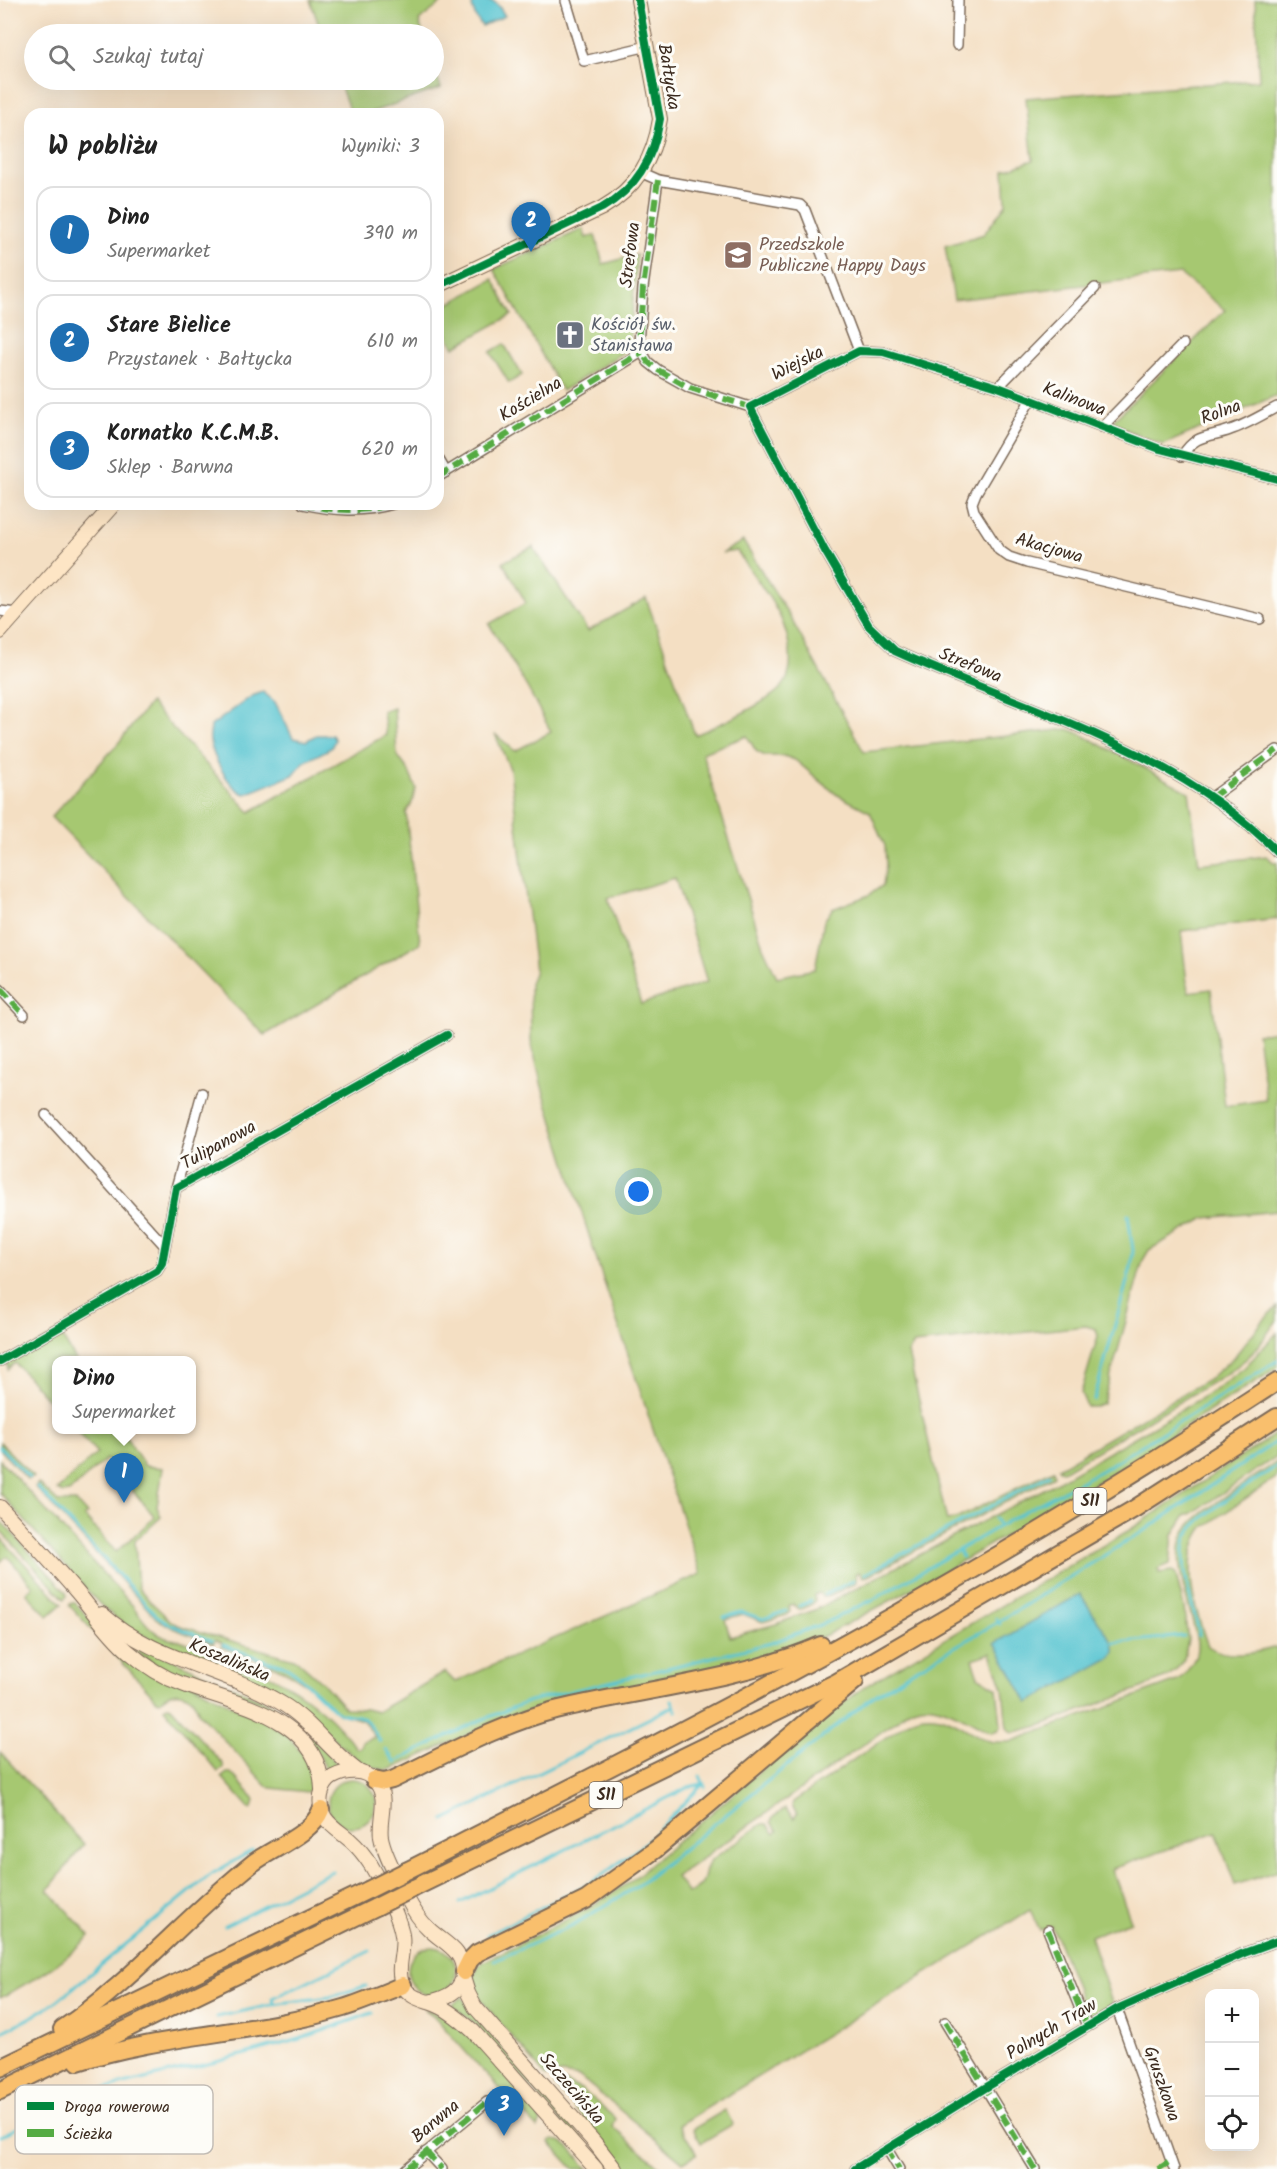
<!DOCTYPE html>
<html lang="pl">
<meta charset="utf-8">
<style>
body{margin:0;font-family:Kalam,sans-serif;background:#f2f2f2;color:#222}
.controls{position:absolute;right:18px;bottom:18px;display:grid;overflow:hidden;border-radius:12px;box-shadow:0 6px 24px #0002}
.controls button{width:54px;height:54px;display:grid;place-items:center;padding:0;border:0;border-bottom:2px solid #e0e0e0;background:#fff;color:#222;font:30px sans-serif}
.you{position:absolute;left:639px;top:1192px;width:21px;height:21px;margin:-15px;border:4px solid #fff;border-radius:50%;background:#1a73e8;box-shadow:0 0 0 9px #1a73e833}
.badge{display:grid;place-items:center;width:39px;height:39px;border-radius:50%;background:#1f6fb2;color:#fff;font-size:20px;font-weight:700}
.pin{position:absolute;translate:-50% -50px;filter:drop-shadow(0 2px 3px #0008)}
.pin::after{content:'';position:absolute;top:32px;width:21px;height:18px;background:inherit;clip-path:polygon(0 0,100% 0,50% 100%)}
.popup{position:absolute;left:52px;top:1356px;width:144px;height:78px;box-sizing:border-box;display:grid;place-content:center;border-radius:12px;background:#fff;filter:drop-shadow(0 2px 4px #0005);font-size:20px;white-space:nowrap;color:#767676}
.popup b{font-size:22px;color:#222}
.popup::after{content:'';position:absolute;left:50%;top:100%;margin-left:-12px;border:12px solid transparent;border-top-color:#fff}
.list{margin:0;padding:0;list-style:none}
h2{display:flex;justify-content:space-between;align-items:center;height:78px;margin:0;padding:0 24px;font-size:26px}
h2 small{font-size:20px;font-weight:400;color:#767676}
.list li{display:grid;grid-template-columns:39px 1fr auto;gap:18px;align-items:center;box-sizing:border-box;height:96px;margin:0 12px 12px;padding:0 12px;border:2px solid #e0e0e0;border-radius:18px}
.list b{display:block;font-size:22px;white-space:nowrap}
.list p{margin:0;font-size:20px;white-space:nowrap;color:#767676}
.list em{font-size:20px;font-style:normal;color:#767676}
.icon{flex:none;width:33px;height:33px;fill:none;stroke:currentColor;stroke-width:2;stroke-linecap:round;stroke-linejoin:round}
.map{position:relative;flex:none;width:1277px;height:2169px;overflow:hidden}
.search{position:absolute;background:#fff;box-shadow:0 6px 24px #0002;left:24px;top:24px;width:420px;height:66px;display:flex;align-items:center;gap:15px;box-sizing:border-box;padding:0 21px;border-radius:33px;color:#767676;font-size:22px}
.panel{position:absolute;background:#fff;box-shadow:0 6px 24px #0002;left:24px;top:108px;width:420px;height:402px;border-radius:18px}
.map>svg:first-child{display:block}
.green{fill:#a6c871;stroke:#707948;stroke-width:1.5;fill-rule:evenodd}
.water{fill:#59c5d1;stroke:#4a7878;stroke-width:1.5}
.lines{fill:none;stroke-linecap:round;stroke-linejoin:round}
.stream{stroke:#59c5d1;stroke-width:3}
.street-casing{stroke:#7c6958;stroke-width:12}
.secondary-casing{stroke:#7c6958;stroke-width:16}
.highway-casing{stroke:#7c6958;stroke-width:20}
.street{stroke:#fff;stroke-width:9}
.secondary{stroke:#fde5c5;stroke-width:14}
.highway{stroke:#f9bf6d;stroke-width:16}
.highway-bridge-casing{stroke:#7c6958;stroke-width:20;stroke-linecap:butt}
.highway-bridge{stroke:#f9bf6d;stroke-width:16}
.quiet{stroke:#55ab43;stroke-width:6;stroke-dasharray:12 6;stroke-linecap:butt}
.cycleway-casing{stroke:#fdfcf7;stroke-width:11}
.cycleway{stroke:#00873e;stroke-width:8}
.labels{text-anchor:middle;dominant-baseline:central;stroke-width:6;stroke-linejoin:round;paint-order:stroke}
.shield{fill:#fdfcf7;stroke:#75695f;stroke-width:1.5}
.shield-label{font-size:16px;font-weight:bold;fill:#3b2a1e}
.street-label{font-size:18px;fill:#3b2a1e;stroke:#fdfcf7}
.education-label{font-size:18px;fill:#785e54;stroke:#fdfcf7;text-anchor:start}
.worship-label{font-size:18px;fill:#5b616d;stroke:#fdfcf7;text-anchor:start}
.key{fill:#fdfcf7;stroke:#c3bdb6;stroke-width:1.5}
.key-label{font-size:16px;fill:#3b2a1e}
</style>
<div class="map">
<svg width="1277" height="2169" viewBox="0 0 1277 2169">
<rect width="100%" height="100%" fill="#fdfcf7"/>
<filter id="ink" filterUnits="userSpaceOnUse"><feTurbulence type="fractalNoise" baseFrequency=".0167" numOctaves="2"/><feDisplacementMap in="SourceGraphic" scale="12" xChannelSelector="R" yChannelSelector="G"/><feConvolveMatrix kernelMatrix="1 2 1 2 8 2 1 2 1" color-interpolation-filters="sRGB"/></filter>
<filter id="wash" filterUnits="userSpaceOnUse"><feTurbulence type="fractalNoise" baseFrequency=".008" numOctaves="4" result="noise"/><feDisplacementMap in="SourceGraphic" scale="24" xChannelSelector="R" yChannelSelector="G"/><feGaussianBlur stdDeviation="1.35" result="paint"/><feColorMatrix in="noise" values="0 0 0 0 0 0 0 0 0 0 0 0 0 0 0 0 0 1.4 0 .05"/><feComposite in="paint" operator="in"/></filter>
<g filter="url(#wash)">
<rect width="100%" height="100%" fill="#f4dfc3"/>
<g class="green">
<path d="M310,0h135l-26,21 4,13h-101z"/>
<path d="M1255,0h22v395l-114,50 -52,-22 114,-113 -45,-36 -226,26 -9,-54 39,-12 22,-30 -2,-34 29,-10 -7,-62 233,-18z"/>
<path d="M434,67l7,21 -75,26h-15l-13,-34h96z"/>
<path d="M583,229l3,9 9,-3 8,29 34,-9 -8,94 -67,42 -68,-122z"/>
<path d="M493,279l19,36 -58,32 -16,-28v-9z"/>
<path d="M504,344l18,31 -13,8 -19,-31z"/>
<path d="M743,541l47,76 74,135 204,-23 13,5 108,58 10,72 68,-8 6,6h4v57l-96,12 7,61 23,-3 14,117 41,-6 -9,-66 20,-3v180l-72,7 -56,32 -6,10 -40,144 -7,3h-9l-6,-14 17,-57 -2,-7 -10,-3 -172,18 -6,9 39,168 11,-3 95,-48 1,6 -186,100 -5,1 -4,-5 -4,2 2,6 -2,3 -25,13 -7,1 -4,-4 -5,2 1,6 -3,3 -13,6 -6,-6 -4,2 1,6 -3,3 -24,7 -20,-8 -18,5 5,18 46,-13 41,-15 244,-129 120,-70 35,-21 29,-22 32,-34v35l-163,104 -176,103 -110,59 -20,9 -55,18 -244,55 -117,53c-34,9 -75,-55 -105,-72 -58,-35 -131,-41 -183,-89 -12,-11 -22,-25 -34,-37 -23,-26 -47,-52 -70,-78v-33l133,146c11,16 24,35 46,34 75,27 128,42 178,109l4,-1 2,-7 12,-4 -12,-17 -25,-7 -29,-27 -17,-11 -17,-9 -54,-19 1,-4 -7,-3 -2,4 -40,-16 -16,-9 -122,-132 3,-4 20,19h18l11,12 -3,2 32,36 39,-35 -49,-58 -37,33 -6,1 -6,-3 40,-37 -21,-23h45l24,36 18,2 -6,39 4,10 -26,24 3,46 11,13 22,21 6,4 120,35 26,23 22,25 20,1 12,3 68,-40 10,10 246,-108 -101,-304 -58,-183 -11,-46 -1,-58 5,-12 -25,-202 -15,-35 20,17 36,-19 -24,-45 -38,-63 37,-21 -23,-41 30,-15 55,84 58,-33 49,137c21,-9 81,-34 91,-54 10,-21 1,-53 -10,-72 -11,-20 -26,-38 -39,-58l-15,2zM747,736l9,15 9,5h19l11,4 41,34 34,18 15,34 1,19 -3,20 -14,10 -37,14 -8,12 -9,48 -38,8 -14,-30 -61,-194zM675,878l32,104 -66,22 -33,-106z"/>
<path d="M150,703l100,109 136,-77 -3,-24 11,-3 3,47 11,15 8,18 -4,15 -6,10 14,130 -155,92 -37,-36 -177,-182 65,-71z"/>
<path d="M1277,1307v14c-6,6 -9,12 -14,19 -8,13 -23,24 -35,33l-165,98 -4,-1 -1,-2 152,-90 24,-21 30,-37z"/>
<path d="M59,1332l17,28h-19l-1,48 -41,-45 -7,6 -1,-8z"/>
<path d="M1277,1433v23l-86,58 -6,2 -12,19 -3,29 -12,5 1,4 13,-2 4,4 8,33 4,32 -4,19 -8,11 -9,7 -28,12 -100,37 -27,7 -5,-5 -4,-40 -12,-35 -18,6 6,18 18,11 4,37 -3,5 -6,2 -4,-1c-26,-14 -66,-43 -90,-11l-222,157 12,17c25,-15 11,-18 23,-34l51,-36h5l8,10 3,-3 -7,-9 2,-5 12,-8 9,9 3,-4 -5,-8 1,-4 119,-83c29,-11 49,9 74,21l7,2h17l167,-61c10,-8 21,-23 20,-36 -2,-32 -29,-82 -12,-113 11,-20 71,-55 92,-70v15l-73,50c-25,33 -9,84 4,119 19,14 48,7 69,1v224l-42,14 -19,-53 -104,37 19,52 -41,15 22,67c-4,8 -17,16 -25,12l-35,-89 -12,4 -10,-20 -351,215 18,29 -14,8 -103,-85 -19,-3 -15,3 -65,-77 -8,-21 6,-14 6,-4 102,-52 44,-28 186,-158 50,-38 264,-156z"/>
<path d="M0,1442l33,35 -5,3 -28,-30z"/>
<path d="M0,1520l66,72 1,4 -3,3 -64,-69z"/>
<path d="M0,1537l62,67 -14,12 -22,-23 7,-7 -26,-30 -7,6z"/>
<path d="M72,1603h3l34,36 124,67 32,14 19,13 21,22 6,10 4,21 -7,6 -37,-4 -4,-2 -68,-73c-6,-21 -23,-27 -39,-12l-3,-1 -88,-95z"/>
<path d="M121,1636l151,69 26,17 40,43 -11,6c-14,-34 -49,-63 -84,-75 -17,-6 -37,-7 -54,-14 -29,-11 -45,-26 -68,-46z"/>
<path d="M167,1706l4,1 52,57v4l-5,4 -54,-64z"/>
<path d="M0,1752l84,92 -36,46 42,46c-30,29 -53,42 -90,62z"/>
<path d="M227,1773h4l23,25 1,3 -4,9 -29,-33z"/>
<circle cx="352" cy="1803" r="24"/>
<circle cx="432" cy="1971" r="24"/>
<path d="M462,1997l8,13 138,159h-5l-125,-142 -26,-22z"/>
<path d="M424,2009c34,4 94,79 116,107l1,5 -3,7 -59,-61 -45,-51z"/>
<path d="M565,2082l16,7 35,30 -3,8 49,42h-38l-25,-34 -45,-50z"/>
<path d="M725,2110l8,14 -32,19 -8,-14z"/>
<path d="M553,2140c16,2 25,18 35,29h-14l-25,-27z"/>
</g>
<g class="water">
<path d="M475,0c19,0 21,0 30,16l-23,10 -6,-8 -4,-12z"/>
<path d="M284,27l19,2 3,5h-38l2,-6z"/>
<path d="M263,692l12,10 18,36 13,3 10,-6h16l3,5 -4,8 -27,14 -11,13 -47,19c-17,-4 -33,-37 -36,-53 -1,-5 1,-10 1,-15l41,-30z"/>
<path d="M1080,1594l33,49 2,9 -5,6 -82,45 -33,-60z"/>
</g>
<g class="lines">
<g class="stream">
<path d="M1094,1400l37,-133 2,-17 -5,-35"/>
<path d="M0,1447l29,31"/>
<path d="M37,1487l119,128 15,10 41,16"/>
<path d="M995,1518l4,8"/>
<path d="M958,1550l4,7"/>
<path d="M865,1574l184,-99"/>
<path d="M825,1595l29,-15"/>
<path d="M799,1606l12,-5"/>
<path d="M724,1617l17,-5 22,7 23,-8"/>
<path d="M1000,1624l-2,-2 147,-92 132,-89"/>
<path d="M1197,1635h2v-4c-6,-22 -22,-73 -12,-95 10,-21 68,-55 90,-70"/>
<path d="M1113,1643l71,-7"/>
<path d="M223,1645l46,17c26,-1 50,39 71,51 7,3 17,1 23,5 7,4 12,16 17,23"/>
<path d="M672,1700l4,11"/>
<path d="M386,1750l9,12 81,-40 54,-21 241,-58 54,-20 51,-25 151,-88 75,-40 175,-109"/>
<path d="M700,1776l5,11"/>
<path d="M444,1820l230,-114"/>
<path d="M460,1903l229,-116 13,-3"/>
<path d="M225,1926l107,-55"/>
<path d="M487,1935l107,-54 52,-38 56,-58"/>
<path d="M494,1961l79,-36 63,-38 235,-189 40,-26 87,-50 -2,-4"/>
<path d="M274,2005l-1,-7 97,-47"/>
<path d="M217,2017l63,-14 50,-6 36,-11"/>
<path d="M0,2033l30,-15 27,-17 153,-126 43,-25"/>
<path d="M0,2136l99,-46 121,-29 80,-22 72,-26"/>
</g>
</g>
</g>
<g filter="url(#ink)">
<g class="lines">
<g class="street-casing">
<g id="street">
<path d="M566,1l18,60 64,-15"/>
<path d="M957,45l1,-45"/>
<path d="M642,173l16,7 142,25 5,5 54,141"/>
<path d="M658,180l-15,108 -4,55 3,9 6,10 10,8 32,18 60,19"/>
<path d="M998,387l97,-99"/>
<path d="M1031,399l-55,94 -4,10 2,8 25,39 10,7 18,6 233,56"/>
<path d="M750,407l75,144 44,75 26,25c129,59 280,97 382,201"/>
<path d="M750,407l109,-56 24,1 115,35 162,62 117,30"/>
<path d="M1102,427l81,-83"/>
<path d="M1182,456c14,-23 26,-18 48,-26 16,-5 32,-15 47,-23"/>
<path d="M438,458l8,14"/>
<path d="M438,477l204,-125"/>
<path d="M303,504c32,7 59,9 90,0"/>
<path d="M0,611l17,2"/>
<path d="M1212,797l65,-47"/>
<path d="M0,989l24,26"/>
<path d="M46,1115l119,131"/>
<path d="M176,1188l26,-95"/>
<path d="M0,1361l157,-90 5,-8 14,-75 271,-153"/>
<path d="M1048,1930l39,96"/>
<path d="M1117,2009l57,160"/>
<path d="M945,2022l90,147"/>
<path d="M887,2149l12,20"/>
<path d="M426,2152l16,17"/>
<path d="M406,2169l81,-67"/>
<path d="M855,2169l130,-81 132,-79 127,-56 33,-12"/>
</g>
</g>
<g class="secondary-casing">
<g id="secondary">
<path d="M438,286l164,-78c35,-20 52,-50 58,-89l-22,-119"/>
<path d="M0,632l114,-128"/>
<path d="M0,1507c26,28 52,56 77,85 17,20 31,42 51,59 16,14 34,26 54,33 53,20 138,33 140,105"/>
<path d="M102,1614c51,46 121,54 179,89 31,18 49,49 78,69"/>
<path d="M463,1977l5,16 7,14 120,136 20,26"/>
<path d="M428,2002c15,-3 35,-10 35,-29 1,-23 -20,-30 -34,-44 -10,-9 -17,-21 -23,-33 -8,-19 -21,-38 -25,-59 -3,-19 9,-39 -6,-56 -11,-12 -28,-11 -42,-4 -7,4 -10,10 -12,18 -4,25 14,32 30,46 8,7 14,15 20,24 11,19 28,50 31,70 3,16 -7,35 1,50 7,15 24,15 38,22 12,6 22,15 32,24l123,138"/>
</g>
</g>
<g class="highway-casing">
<g id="highway">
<path d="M374,1780l10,2 8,-2c53,-25 106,-55 163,-70 88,-21 182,-29 266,-65"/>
<path d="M406,1871c166,-84 332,-167 494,-259 128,-73 253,-149 377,-230"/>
<path d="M414,1888l423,-206 297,-173 143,-92"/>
<path d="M464,1972l6,-12 7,-7 109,-53 69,-50 200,-169"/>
<path d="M62,2029c70,-47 125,-114 191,-166 20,-15 59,-29 68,-53"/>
<path d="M78,2062c86,-28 178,-28 265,-54 20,-6 40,-15 60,-23"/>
<path d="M0,2068l368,-178"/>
<path d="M0,2091l376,-184"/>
</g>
</g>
<use href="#street" class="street"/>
<use href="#secondary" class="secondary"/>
<use href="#highway" class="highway"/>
<g class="highway-bridge-casing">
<g id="highway-bridge">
<path d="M368,1890l38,-19"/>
<path d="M376,1907l38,-19"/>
</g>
</g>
<use href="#highway-bridge" class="highway-bridge"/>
<g class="quiet">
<path d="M658,180l-15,108 -4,55 3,9 6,10 10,8 32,18 60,19"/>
<path d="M438,477l204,-125"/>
<path d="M303,504c32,7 59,9 90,0"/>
<path d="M1212,797l65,-47"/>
<path d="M0,989l24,26"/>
<path d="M1048,1930l39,96 -4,3"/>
<path d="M945,2022l90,147"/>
<path d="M887,2149l12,20"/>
<path d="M426,2152l16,17"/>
<path d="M406,2169l81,-67"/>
<path d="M1158,2169l13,-8"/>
</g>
<g class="cycleway-casing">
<g id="cycleway">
<path d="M438,286l164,-78c35,-20 52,-50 58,-89l-22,-119"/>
<path d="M1277,479l-117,-30 -162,-62 -115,-35 -24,-1 -109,56 75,144 44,75 26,25c129,59 280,97 382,201"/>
<path d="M0,1361l157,-90 5,-8 14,-75 271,-153"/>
<path d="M855,2169l130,-81 132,-79 127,-56 33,-12"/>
</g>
</g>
<use href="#cycleway" class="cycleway"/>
</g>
</g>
<defs>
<g id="school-square" transform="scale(1.5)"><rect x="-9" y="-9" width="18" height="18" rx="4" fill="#8d6e63" stroke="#fdfcf7"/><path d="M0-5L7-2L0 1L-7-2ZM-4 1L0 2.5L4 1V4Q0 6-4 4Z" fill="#fff"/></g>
<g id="church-square" transform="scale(1.5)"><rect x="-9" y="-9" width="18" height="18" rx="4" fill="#6b7280" stroke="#fdfcf7"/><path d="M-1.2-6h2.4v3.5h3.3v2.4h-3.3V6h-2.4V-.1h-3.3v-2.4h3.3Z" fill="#fff"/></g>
</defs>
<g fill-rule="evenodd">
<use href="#school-square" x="738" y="255"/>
<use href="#church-square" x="570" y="335"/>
</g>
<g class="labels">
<g class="shield">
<rect x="1073.5" y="1488" width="33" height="26" rx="4.5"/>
<rect x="589.5" y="1782" width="33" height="26" rx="4.5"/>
</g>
<g class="shield-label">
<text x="1090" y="1501">S11</text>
<text x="606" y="1795">S11</text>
</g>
<g class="street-label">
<text transform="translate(668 77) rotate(81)">Bałtycka</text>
<text transform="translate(631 255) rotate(-83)">Strefowa</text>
<text transform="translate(798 364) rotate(-27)">Wiejska</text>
<text transform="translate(531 400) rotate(-31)">Kościelna</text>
<text transform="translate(1074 400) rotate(21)">Kalinowa</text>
<text transform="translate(1221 413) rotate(-20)">Rolna</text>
<text transform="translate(1049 549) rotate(16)">Akacjowa</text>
<text transform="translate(970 666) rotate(22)">Strefowa</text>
<text transform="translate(219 1146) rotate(-29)">Tulipanowa</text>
<text transform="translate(229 1661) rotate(23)">Koszalińska</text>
<text transform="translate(1052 2030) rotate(-31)">Polnych Traw</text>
<text transform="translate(1161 2084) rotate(71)">Gruszkowa</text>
<text transform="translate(571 2089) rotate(49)">Szczecińska</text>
<text transform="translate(436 2122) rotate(-40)">Barwna</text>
</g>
<g class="education-label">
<text x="759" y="245">Przedszkole<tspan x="759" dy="21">Publiczne Happy Days</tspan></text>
</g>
<g class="worship-label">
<text x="591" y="325">Kościół św.<tspan x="591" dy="21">Stanisława</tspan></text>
</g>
</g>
<rect x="15" y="2085" width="198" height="69" rx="9" class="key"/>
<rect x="27" y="2102" width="27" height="8" fill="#00873e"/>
<rect x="27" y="2129" width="27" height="8" fill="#55ab43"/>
<g class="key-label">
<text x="64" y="2112">Droga rowerowa</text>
<text x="64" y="2139">Ścieżka</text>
</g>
</svg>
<div class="controls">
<button>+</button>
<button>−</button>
<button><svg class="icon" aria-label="locate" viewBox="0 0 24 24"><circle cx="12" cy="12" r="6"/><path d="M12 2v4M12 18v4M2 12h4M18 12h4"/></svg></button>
</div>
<div class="you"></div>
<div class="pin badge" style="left:124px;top:1503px">1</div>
<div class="popup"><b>Dino</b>Supermarket</div>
<div class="pin badge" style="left:531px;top:252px">2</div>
<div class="pin badge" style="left:504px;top:2136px">3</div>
<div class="search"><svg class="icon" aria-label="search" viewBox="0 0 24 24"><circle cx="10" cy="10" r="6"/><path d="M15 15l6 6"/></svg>Szukaj tutaj</div>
<section class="panel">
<h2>W pobliżu<small>Wyniki: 3</small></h2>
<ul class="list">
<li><span class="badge">1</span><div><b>Dino</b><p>Supermarket</p></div><em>390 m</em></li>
<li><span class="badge">2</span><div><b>Stare Bielice</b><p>Przystanek · Bałtycka</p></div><em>610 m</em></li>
<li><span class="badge">3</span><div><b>Kornatko K.C.M.B.</b><p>Sklep · Barwna</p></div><em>620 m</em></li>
</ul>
</section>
</div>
